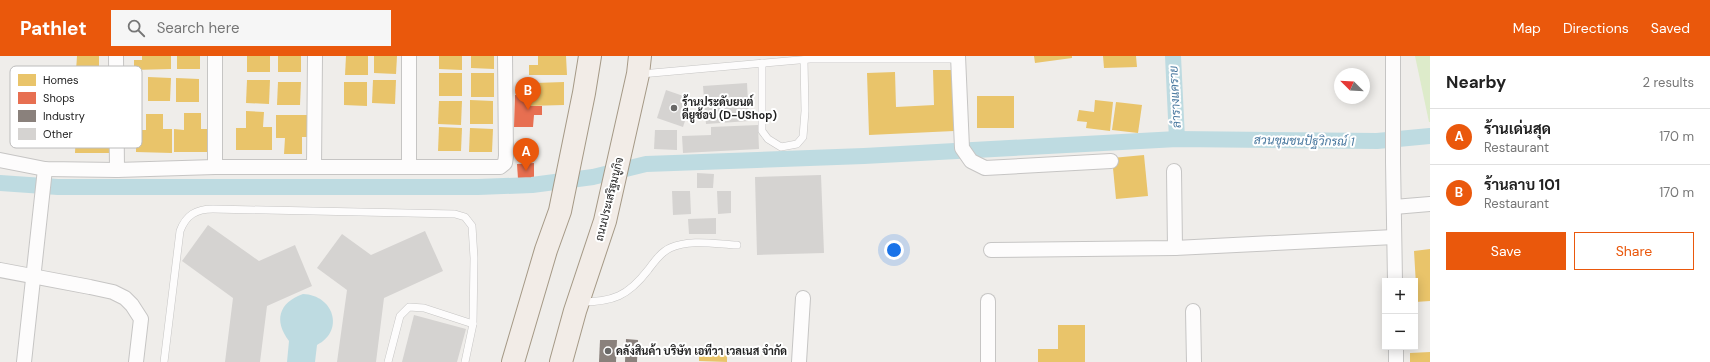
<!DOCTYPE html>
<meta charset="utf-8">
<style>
body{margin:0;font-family:"DM Sans",Sarabun,sans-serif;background:#f6f6f6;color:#222}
.controls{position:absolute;right:12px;bottom:12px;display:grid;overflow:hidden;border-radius:0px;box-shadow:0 2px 10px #0003}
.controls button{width:36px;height:36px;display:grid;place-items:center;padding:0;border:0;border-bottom:1px solid #e0e0e0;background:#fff;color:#222;font:20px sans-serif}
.compass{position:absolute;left:1334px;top:12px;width:36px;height:36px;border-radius:50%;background:#fff;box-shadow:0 2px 10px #0003;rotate:294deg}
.you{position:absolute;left:894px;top:194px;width:14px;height:14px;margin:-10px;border:3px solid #fff;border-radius:50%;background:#1a73e8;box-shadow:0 0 0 6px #1a73e833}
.badge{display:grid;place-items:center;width:26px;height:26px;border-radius:50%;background:#ea580c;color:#fff;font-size:13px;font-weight:700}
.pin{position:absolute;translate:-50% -33px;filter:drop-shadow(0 1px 2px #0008)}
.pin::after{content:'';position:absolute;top:21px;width:14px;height:12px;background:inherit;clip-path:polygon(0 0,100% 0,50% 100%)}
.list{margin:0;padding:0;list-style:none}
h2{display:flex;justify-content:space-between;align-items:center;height:52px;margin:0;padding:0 16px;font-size:17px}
h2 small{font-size:13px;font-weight:400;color:#767676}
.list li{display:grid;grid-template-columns:26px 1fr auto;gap:12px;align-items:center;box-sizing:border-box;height:56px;padding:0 16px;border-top:1px solid #e0e0e0}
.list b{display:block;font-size:15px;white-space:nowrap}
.list p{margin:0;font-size:13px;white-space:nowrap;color:#767676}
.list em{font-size:13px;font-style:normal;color:#767676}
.actions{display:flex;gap:8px;padding:12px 16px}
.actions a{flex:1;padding:9px 0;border:1px solid #ea580c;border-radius:0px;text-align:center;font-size:14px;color:#ea580c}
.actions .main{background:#ea580c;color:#fff}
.icon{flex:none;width:22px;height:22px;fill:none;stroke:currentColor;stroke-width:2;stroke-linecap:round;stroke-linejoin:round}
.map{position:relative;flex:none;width:1430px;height:306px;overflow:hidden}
header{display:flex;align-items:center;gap:24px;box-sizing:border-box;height:56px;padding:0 20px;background:#ea580c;color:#fff}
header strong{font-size:19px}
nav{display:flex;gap:22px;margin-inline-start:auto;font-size:14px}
.search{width:280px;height:36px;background:#f6f6f6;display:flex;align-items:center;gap:10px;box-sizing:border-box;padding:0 14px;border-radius:0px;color:#767676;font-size:15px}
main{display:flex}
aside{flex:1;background:#fff}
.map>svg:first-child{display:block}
.grass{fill:#ddebca}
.water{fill:#bedbe1}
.homes{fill:#e9c46a}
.shops{fill:#e76f51}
.industry{fill:#8a817c}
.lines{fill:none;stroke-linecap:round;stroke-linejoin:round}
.canal{stroke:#bedbe1;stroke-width:16}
.building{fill:#d5d3d1}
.lane-casing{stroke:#c6c5c4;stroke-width:8}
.street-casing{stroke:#c6c5c4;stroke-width:16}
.primary-casing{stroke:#a59986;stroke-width:24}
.lane{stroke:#fdfcfc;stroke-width:7}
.street{stroke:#fdfcfc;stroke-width:14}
.primary{stroke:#f2ece7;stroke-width:22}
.poi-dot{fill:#696867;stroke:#fff;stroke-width:1.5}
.labels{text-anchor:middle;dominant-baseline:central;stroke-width:4;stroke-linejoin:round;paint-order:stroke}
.poi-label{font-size:11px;font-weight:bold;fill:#212121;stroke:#fff;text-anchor:start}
.street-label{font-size:11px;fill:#212121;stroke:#fff}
.water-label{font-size:12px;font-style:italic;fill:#49789f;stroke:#fff}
.key{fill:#fff;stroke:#bcbcbc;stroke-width:1}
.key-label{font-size:11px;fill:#212121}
</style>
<header>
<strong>Pathlet</strong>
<div class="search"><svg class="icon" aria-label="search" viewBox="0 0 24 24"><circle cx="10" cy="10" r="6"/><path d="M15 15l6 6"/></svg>Search here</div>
<nav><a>Map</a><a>Directions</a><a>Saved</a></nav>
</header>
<main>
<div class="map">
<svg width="1430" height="306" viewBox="0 0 1430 306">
<rect width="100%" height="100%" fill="#efedea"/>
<path class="grass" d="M1415,0h15v66h-1z"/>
<path class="water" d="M303,238c31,1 42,37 14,51l-2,17h-28l2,-21c-15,-20 -11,-38 14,-47z"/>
<g class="homes">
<path d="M77,0h22v15h-23z"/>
<path d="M142,0h29v13l-37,1v-10h8z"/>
<rect x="177" y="0" width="23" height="13"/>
<rect x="247" y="0" width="23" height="16"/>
<rect x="278" y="0" width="23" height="16"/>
<path d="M346,0h22v19h-23z"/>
<path d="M374,0h23l-1,18 -22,-1z"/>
<path d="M439,0h23v14l-23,-1z"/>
<path d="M471,0h23v13l-23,-1z"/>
<path d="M538,0h28l1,19h-38v-10h9z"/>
<path d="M1034,0h38v2l-37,5z"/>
<path d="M1103,0h33l1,11 -33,1z"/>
<path d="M933,14h19l2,61 -85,4 -2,-62 28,-1 1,35 38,-2z"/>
<rect x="439" y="17" width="23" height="23"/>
<rect x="471" y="17" width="23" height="24"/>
<path d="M148,21l23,1 -1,23h-22z"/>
<path d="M176,22l23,1v23h-23z"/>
<path d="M247,24h23l-1,24 -23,-1z"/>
<path d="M373,24h23l-1,24 -23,-1z"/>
<path d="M278,26h23l-1,23h-23z"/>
<path d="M344,26h23v24l-23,-1z"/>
<path d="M564,26v23l-37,1v-10h8v-13z"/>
<rect x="977" y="40" width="37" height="32"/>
<path d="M470,44l23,1v23h-23z"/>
<path d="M1095,44l18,2 -3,29 -24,-3 1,-6 -10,-1 2,-11 15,2z"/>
<path d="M439,45h23l-1,24 -23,-1z"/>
<path d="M1116,46l26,3 -4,28 -26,-3z"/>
<path d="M246,55l18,1 -1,15h9v23h-36v-22h10z"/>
<path d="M184,57h17v16h9v23h-36v-23l10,1z"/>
<path d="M85,58h18v15h9l-1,24h-36l1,-23h9z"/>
<path d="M146,58h17v15h9v24l-36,-1v-22h10z"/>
<path d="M276,59h36v22h-10v17h-18l1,-16h-9z"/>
<path d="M439,71l23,1 -1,23h-23z"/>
<path d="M470,72l23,1 -1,23h-23z"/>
<path d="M1144,99l4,41 -32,3 -4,-41z"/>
<path d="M1430,193v52l-15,1v-17h1l-2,-34z"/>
<path d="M1058,269h27v37h-47v-13h20z"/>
<path d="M699,293l28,1v12l-28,-1z"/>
<path d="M1430,296v10h-20v-9z"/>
</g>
<g class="shops">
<path d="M515,39l13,1 -1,10h15v9h-8l-1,12h-19z"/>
<path d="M534,107v15l-16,1 -1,-15z"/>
</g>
<g class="industry">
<path d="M626,283l12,1 -1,22h-12z"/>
<path d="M600,284h17l-1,22h-17z"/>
</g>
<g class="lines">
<g class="canal">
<path d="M1173,0l4,83"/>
<path d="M0,127l58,4h420l54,-2 61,-8 53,-13 218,-8 313,-17 200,2 53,-5"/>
</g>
</g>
<g class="building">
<path d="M747,27l2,38 -43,3 -3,-38z"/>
<path d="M666,34l26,9 -9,28 -26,-9z"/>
<path d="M758,69l1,24 -76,4 -1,-17 29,-1v-8z"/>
<path d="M655,74h22v20l-23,-1z"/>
<path d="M697,117l17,1 -1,14h-16z"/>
<path d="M821,119l3,78 -67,2 -2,-78z"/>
<path d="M672,135h18l1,23 -18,1z"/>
<path d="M717,135h14v22l-13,1z"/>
<path d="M716,162v16h-27l-1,-15z"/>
<path d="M208,169l51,36 36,-16 17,41 -45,20 -7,56h-35l8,-64 -51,-37z"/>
<path d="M425,175l18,40 -59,27 -8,64h-39l10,-72 -30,-22 25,-34 29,21z"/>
<path d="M414,259l52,14 -9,33h-55z"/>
</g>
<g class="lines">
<g class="lane-casing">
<g id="lane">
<path d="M762,7v68l6,8 13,8 16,-3 6,-7 2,-26 -1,-51"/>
<path d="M641,18l169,-15h148"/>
<path d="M580,246c33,0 48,-6 68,-32 6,-8 13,-18 22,-22 20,-9 45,-4 67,-3"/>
<path d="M164,306l16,-131c6,-16 16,-22 33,-22l242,5 10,3 7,9 2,32 -1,66 -8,38"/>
<path d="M388,306l12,-46 9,-9 15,1 49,16"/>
</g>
</g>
<g class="street-casing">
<g id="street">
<path d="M116,0l1,114"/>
<path d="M215,0v111"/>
<path d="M958,0l4,92 9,13 14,7 126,-7"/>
<path d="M1393,0v106l2,119"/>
<path d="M0,104l45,9 72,1 98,-3h285l5,-4 1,-7 -1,-100"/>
<path d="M314,110l1,-110"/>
<path d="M409,111v-111"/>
<path d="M1174,115l1,77"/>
<path d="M1394,151l36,-3"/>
<path d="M991,194l184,-2 219,-11"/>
<path d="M0,214l90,17 23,5 12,6 7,7 9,14 -5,43"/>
<path d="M988,245v61"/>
<path d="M1193,255l1,51"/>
<path d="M1396,291v15"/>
<path d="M24,306l21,-193"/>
<path d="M799,306l4,-64"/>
</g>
</g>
<g class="primary-casing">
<g id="primary">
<path d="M513,306l33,-112 14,-39 24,-118 6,-37"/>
<path d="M561,306l14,-51 30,-90 33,-147 2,-18"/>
</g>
</g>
<use href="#lane" class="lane"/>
<use href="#street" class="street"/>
<use href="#primary" class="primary"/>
</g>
<g class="poi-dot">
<circle cx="674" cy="52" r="4"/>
<circle cx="608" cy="295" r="4"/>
</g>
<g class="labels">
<g class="poi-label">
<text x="682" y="46">ร้านประดับยนต์<tspan x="682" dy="13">ดียูช้อป (D-UShop)</tspan></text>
<text x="616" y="295">คลังสินค้า บริษัท เอทีวา เวลเนส จำกัด</text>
</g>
<g class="street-label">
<text transform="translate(609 143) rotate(-76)">ถนนประเสริฐมนูกิจ</text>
</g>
<g class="water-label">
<text transform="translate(1175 41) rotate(-93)">ลำรางแคราย</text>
<text transform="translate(1304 85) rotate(1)">สวนชุมชนปัฐวิกรณ์ 1</text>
</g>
</g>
<rect x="10" y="10" width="132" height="82" rx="6" class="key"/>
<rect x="18" y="18" width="18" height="12" fill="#e9c46a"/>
<rect x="18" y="36" width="18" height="12" fill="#e76f51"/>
<rect x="18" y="54" width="18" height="12" fill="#8a817c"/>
<rect x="18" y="72" width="18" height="12" fill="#d5d3d1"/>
<g class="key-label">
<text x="43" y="28">Homes</text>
<text x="43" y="46">Shops</text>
<text x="43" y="64">Industry</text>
<text x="43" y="82">Other</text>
</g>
</svg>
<div class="controls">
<button>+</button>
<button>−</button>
</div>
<svg class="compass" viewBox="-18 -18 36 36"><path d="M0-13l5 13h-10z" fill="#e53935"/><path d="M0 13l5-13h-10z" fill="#767676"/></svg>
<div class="you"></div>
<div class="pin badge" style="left:526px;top:115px">A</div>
<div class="pin badge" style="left:528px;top:54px">B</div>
</div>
<aside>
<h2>Nearby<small>2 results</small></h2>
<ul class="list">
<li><span class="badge">A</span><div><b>ร้านเด่นสุด</b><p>Restaurant</p></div><em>170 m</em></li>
<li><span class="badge">B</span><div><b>ร้านลาบ 101</b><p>Restaurant</p></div><em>170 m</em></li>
</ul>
<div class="actions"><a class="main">Save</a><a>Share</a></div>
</aside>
</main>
